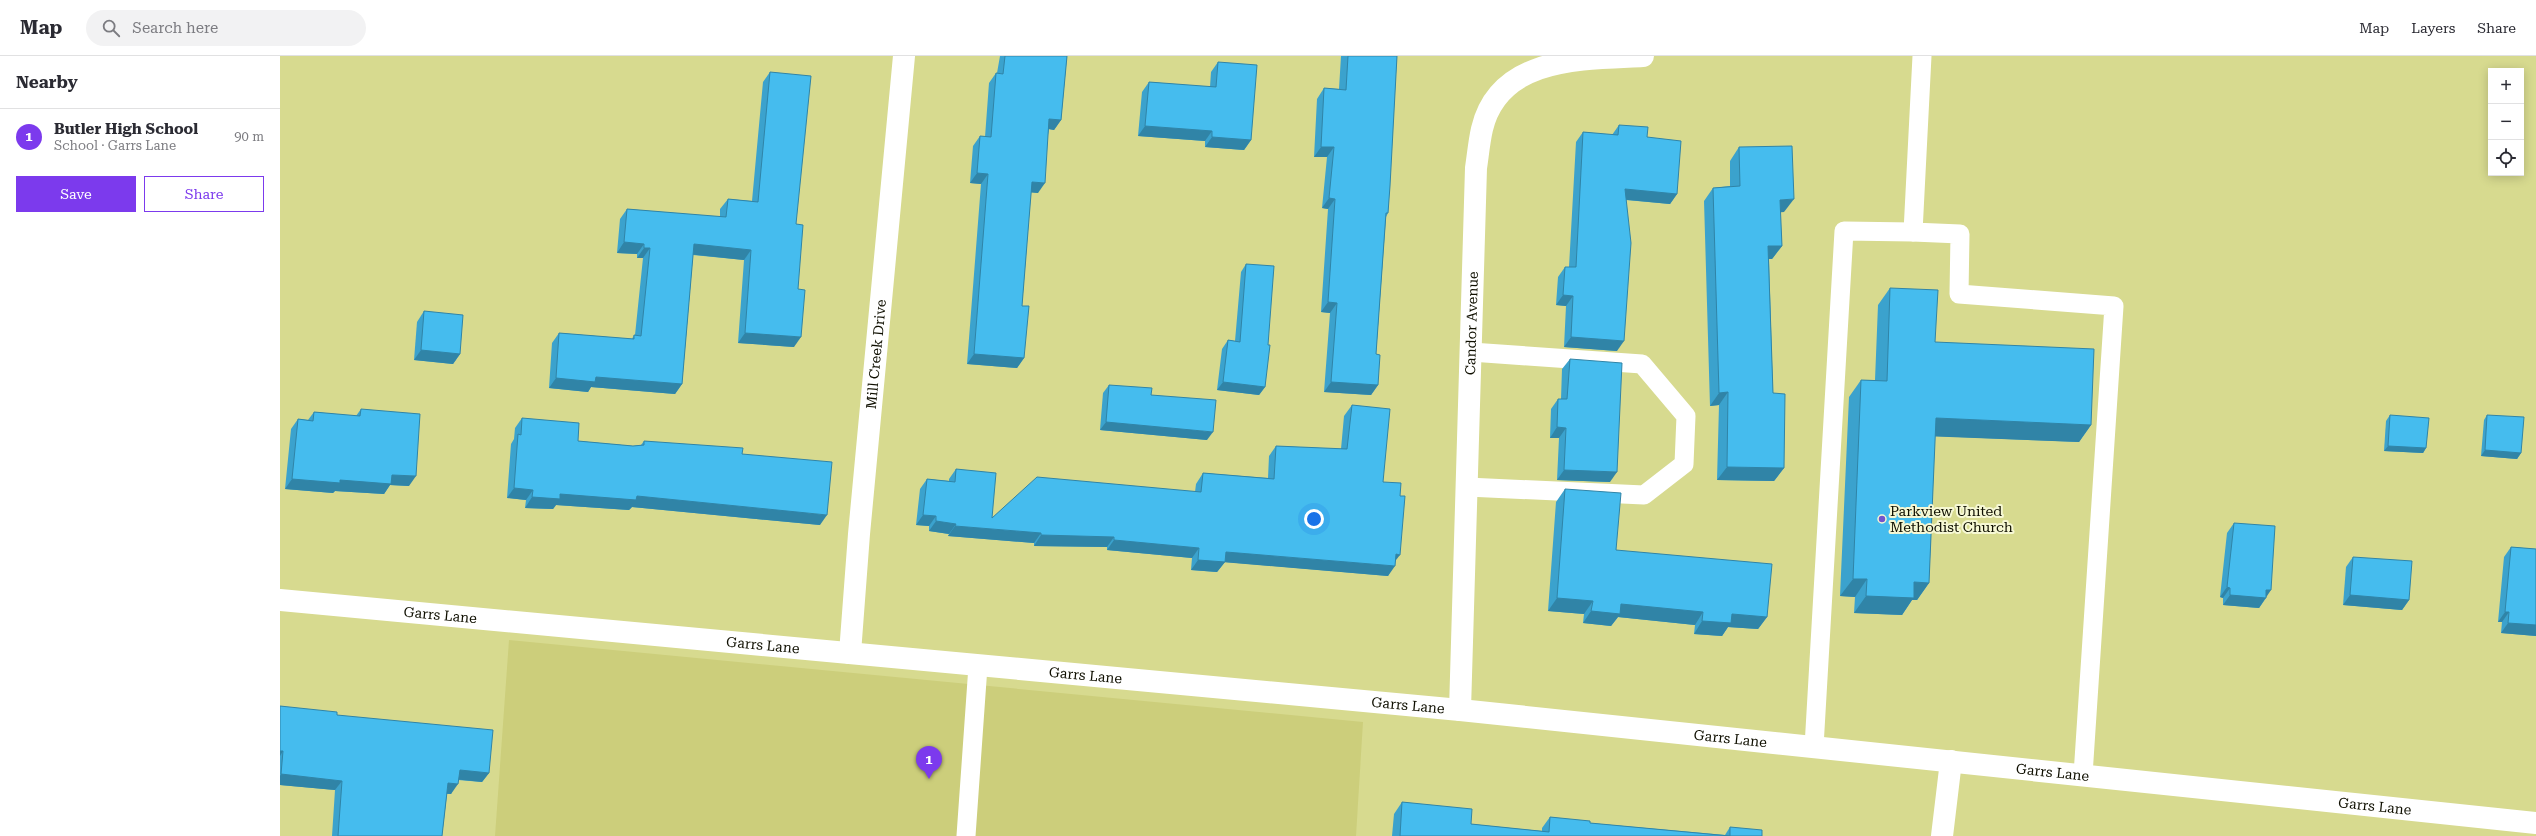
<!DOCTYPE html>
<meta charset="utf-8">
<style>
body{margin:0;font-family:"Roboto Serif",serif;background:#f2f2f3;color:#2b2b33}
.controls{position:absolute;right:12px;top:12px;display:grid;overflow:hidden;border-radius:0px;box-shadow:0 2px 10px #0003}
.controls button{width:36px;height:36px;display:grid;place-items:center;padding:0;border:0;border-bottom:1px solid #e1e1e2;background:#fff;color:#2b2b33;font:20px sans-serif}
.you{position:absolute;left:1034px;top:463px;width:14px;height:14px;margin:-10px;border:3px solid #fff;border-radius:50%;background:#1a73e8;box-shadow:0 0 0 6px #1a73e833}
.badge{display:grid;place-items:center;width:26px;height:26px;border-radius:50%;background:#7c3aed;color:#fff;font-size:13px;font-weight:700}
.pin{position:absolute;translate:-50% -33px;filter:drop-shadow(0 1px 2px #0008)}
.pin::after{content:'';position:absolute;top:21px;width:14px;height:12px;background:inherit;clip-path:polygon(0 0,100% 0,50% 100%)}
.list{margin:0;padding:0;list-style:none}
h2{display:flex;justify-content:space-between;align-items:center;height:52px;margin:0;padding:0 16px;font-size:17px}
h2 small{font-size:13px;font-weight:400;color:#7c7c81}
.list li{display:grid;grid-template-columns:26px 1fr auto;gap:12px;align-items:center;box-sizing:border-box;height:56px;padding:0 16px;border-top:1px solid #e1e1e2}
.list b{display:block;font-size:15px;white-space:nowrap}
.list p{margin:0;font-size:13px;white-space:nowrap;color:#7c7c81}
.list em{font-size:13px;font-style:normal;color:#7c7c81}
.actions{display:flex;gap:8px;padding:12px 16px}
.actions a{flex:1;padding:9px 0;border:1px solid #7c3aed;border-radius:0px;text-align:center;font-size:14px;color:#7c3aed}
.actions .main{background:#7c3aed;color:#fff}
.icon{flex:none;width:22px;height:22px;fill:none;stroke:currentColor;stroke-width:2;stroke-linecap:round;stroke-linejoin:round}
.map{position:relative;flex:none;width:2256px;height:780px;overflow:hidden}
header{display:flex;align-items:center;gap:24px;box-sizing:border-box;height:56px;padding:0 20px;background:#fff;border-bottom:1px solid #e1e1e2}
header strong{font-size:19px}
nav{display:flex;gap:22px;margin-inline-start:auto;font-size:14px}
.search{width:280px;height:36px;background:#f2f2f3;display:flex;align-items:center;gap:10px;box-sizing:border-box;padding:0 14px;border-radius:22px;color:#7c7c81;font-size:15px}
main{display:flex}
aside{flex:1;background:#fff}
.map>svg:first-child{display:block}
.built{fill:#ccce7b}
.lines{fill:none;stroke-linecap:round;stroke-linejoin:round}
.lane{stroke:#fff;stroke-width:19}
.street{stroke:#fff;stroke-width:22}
.wall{fill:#3ba2cd}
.shaded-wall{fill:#3084a7}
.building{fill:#45bcee;stroke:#3084a7}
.poi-dot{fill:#7154cd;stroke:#f6f8d4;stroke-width:1.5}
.labels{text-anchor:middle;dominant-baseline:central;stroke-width:4;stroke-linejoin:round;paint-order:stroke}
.street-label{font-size:14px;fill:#0f0f00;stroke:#f6f8d4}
.poi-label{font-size:14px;fill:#0f0f00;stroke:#f6f8d4;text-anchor:start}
</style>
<header>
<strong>Map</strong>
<div class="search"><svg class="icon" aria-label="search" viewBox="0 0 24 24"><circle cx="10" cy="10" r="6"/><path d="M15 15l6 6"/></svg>Search here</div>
<nav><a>Map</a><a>Layers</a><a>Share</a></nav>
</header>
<main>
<aside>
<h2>Nearby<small></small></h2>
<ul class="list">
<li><span class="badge">1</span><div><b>Butler High School</b><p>School · Garrs Lane</p></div><em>90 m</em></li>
</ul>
<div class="actions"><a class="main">Save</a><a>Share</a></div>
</aside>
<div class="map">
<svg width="2256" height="780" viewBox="0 0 2256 780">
<rect width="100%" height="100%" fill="#d7da8f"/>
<path class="built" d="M229,584l854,82 -7,114h-861z"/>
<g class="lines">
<g class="lane">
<path d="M1642,0l-9,176 47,2 -1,60 155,12 -31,469"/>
<path d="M1187,431l177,8 40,-31 2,-48 -44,-52 -171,-12"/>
<path d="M1534,691l30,-516 69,1"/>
<path d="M686,780l12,-170"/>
</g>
<g class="street">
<path id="s1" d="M0,544l1180,110 1076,113"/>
<path id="s2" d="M570,597l9,-119 45,-478"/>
<path id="s3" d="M1180,654l16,-542c2,-13 3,-26 6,-39 17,-73 101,-70 161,-73"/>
<path d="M1662,780l9,-75"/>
</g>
</g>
<g class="wall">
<path d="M720,0h67l-6,64 -7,10 -5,-1 -11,64 -7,-1 -9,114 2,52 -7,10 -50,-4 14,-180 -11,-1 3,-37 7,-10 5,1 4,-54 7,-10h1z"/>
<path d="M1061,0h56l-9,157 -2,4 -10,137 2,31 -7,10 -47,-3 6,-79 -9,-1 7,-103 -6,-1 5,-51h-13l3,-58 7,-11 15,1z"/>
<path d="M938,6l33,78 -7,10 -39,-3v-6l-67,-5 4,-44 7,-10 61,5 1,-15z"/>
<path d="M490,16l26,152 2,65 -4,58 -56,-4 6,-83 -51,-5 -11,129 -7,10 -84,-7 -3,5 -39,-4 3,-45 7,-10 73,6 2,-4h1l8,-77h-6v-4l-20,-1 3,-34 7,-10 93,8v-8l8,-10 24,2 11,-119z"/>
<path d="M1339,69l28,12 30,57 -7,10 -44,-4 -9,151 -53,-4 2,-41 -10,-1 2,-28 7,-10h4l7,-125 7,-10 29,3z"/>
<path d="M1459,91l45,65h-4l2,34 -10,13h-3l4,134 11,75 -10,13 -57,-1 2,-75 -9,1 -6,-205 9,-13 17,-2v-25z"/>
<path d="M966,208l22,81 -3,42 -6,8 -42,-5 5,-41 6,-9 7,1 6,-69z"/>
<path d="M1610,232l45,54 156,83 -12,17 -144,-6 -6,147 -12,17h-5l-10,15 -48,-2 1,-16 -15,-1 9,-199 12,-17h14l3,-75z"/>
<path d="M144,255l36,43 -7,10 -39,-4 3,-38z"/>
<path d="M1290,303l40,123 -53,-2 2,-42h-9l1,-29 7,-10h3l1,-30z"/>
<path d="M829,329l42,10 56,45 -107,-10 3,-37z"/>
<path d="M1072,349l31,77 13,78 -8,16 -163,-14 -8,10 -26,-2 1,-12 -85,-8v-3l-73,-1v-3l-86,-7 1,-2 -20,-3v-5l-13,-1 4,-36 7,-10 22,2v-2l7,-10 36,49 203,-26 1,-8 7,-11 65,5 1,-22 7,-10 65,3 3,-33z"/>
<path d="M81,353l48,77 -19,-1 -6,9 -49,-3 -2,2 -48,-4 6,-60 7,-10 10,1 6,-8 42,4z"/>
<path d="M2110,359l36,33 -3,5 -39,-2 2,-30z"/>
<path d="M2207,359l34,38 -4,6 -36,-3 3,-36z"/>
<path d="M242,362l56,23 55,5 8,-1 3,-4 98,13 78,71 -188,-18 -3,3 -73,-5 -3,4 -28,-1 1,-8 -19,-2 4,-54 3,-5 1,-11z"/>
<path d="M1285,433l51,61 151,67 -9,12 -30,-2 -6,9 -28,-2 1,-9 -77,-8 -7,9 -28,-3 1,-9 -36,-3 8,-109z"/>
<path d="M1954,467l32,75 -7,10 -36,-3v-7l-3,-1 7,-64z"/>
<path d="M2231,491l25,2v87l-35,-3 1,-11h-4l6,-65z"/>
<path d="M2073,501l56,43 -7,10 -59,-5 3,-38z"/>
<path d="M0,650l57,9 152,58 -7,9 -24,-2 -7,14h-4l-5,42h-110l3,-46 -55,-5z"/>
<path d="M1122,746l69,22 71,7v-3l8,-11 40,6 135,12 5,-8 32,9h-370l2,-22z"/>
</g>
<g class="shaded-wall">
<path d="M769,63l12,1 -7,10 -11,-2z"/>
<path d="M865,70l67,5 -7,10 -67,-5z"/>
<path d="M932,81l39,3 -7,10 -39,-3z"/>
<path d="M1041,91h13l-7,10h-13z"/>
<path d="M697,117l11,1 -7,10 -11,-1z"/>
<path d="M752,126l13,1 -7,10 -13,-1z"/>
<path d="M1345,133l52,5 -7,10 -52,-5z"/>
<path d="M1049,142l6,1 -7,10 -6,-1z"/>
<path d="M1514,143l-10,13 -13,1 9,-13z"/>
<path d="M344,186l20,2 -7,10 -20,-1z"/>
<path d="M414,188l57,6 -7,10 -57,-6z"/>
<path d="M1488,190h14l-10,13h-13z"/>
<path d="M364,192h6l-7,10h-6z"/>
<path d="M1283,239l10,1 -7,10 -10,-1z"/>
<path d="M1048,246l9,1 -7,10 -9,-1z"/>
<path d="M465,277l56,4 -7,10 -56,-4z"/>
<path d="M1291,281l53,4 -7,10 -53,-4z"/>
<path d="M141,294l39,4 -7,10 -39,-4z"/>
<path d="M694,298l50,4 -7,10 -50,-4z"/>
<path d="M316,321l86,7 -7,10 -84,-7 -3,5 -39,-4 7,-10z"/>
<path d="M943,326l42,5 -6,8 -42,-5z"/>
<path d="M1051,326l47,3 -7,10 -47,-3z"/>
<path d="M1448,336l-9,13 -9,1 9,-13z"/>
<path d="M1656,362l155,7 -12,17 -156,-6z"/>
<path d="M826,366l107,10 -6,8 -107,-10z"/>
<path d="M1277,371l9,1 -7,10h-9z"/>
<path d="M2108,390l38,2 -3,5 -39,-2z"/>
<path d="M2205,394l36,3 -4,6 -36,-3z"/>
<path d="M1447,411l57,1 -10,13 -57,-1z"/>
<path d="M1284,414l53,2 -7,10 -53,-2z"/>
<path d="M112,419l24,1 -7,10 -19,-1 -6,9 -49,-3 -2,2 -48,-4 7,-10 48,1z"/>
<path d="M234,432l19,2 -7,10 -19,-2z"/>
<path d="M280,438l77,2 190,19 -7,10 -188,-18 -3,3 -73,-5 -3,4 -28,-1 7,-11z"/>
<path d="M643,459l13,1 -7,10 -13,-1z"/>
<path d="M656,465l20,3 -7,10 -20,-3z"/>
<path d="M675,470l86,7 -7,10 -86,-7z"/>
<path d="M761,479l73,2 -7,10 -73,-1z"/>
<path d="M834,484l85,8 -7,10 -85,-8z"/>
<path d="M946,496l169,14 -7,10 -166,-14h3l-8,10 -26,-2 7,-10z"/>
<path d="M1116,498l4,1 -8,10z"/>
<path d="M1573,523h14l-12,18 -15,-1z"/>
<path d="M1634,526l15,1 -12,17h-5l-10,15 -48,-2 12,-17z"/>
<path d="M1947,531l3,1 -7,10 -3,-1z"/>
<path d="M1986,534h5l-12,18 -36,-3 7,-10z"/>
<path d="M2070,539l59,5 -7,10 -59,-5z"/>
<path d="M1277,542l36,3 -9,13 -36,-3z"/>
<path d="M1341,548l82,8 -8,13 -77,-8 -7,9 -28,-3 8,-12z"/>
<path d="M2225,556h4l-7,10h-4z"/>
<path d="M1452,558l35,3 -9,12 -30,-2 -6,9 -28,-2 8,-13z"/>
<path d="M2228,567l28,2v11l-35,-3z"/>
<path d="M0,695h3l-3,5z"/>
<path d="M180,714l29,3 -7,9 -29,-3z"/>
<path d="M1,718l61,7 -7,9 -55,-5v-9z"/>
<path d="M168,727l10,1 -7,10 -10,-1z"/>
</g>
<g class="building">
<path d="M725,0h62l-6,64 -12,-1 -4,64 -13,-1 -10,124h7l-5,52 -50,-4 14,-180 -11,-1 3,-37 11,1 5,-64 7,1z"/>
<path d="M1068,0h49l-7,130 -2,27h-2l-10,141 4,1 -2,30 -47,-3 6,-79 -9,-1 7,-103 -6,-1 5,-51h-13l3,-59 22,2z"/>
<path d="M938,6l39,3 -6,75 -39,-3v-6l-67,-5 4,-44 67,5z"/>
<path d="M490,16l41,4 -15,148 7,1 -5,64 7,1 -4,47 -56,-4 6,-83 -57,-6 -12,140 -86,-7 -1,5 -39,-4 3,-45 75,6v-4l7,1 9,-88h-6v-4l-20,-2 3,-33 99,8 2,-18 30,3z"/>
<path d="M1339,69l29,2 -1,10 34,4 -4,53 -52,-5 6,54 -7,98 -53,-4 2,-41 -10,-1 2,-28h11l7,-135 35,3z"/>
<path d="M1512,90l2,53 -14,1 2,46h-14l5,147 12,1 -1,74 -57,-1 1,-75 -9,1 -6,-205 27,-2 -1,-39z"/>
<path d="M966,208l28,2 -6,79h2l-5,42 -42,-5 5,-42 12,2z"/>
<path d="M1610,232l48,2 -3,52 159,7 -3,76 -155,-7 -7,165 -15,-1v16l-48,-2 1,-17h-14l8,-199 26,1z"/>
<path d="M144,255l39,4 -3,39 -39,-4z"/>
<path d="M1290,303l52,4 -5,109 -53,-2 2,-42 -9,-1 1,-28h9z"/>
<path d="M829,329l43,3 -1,7 65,5 -3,32 -107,-10z"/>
<path d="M1072,349l38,4 -7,73 18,1 -1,13h5l-5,59 -4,-1 -1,12 -169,-14 -1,10 -27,-2 1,-12 -85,-8v-3l-73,-2v-2l-86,-7 1,-2 -20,-3v-5l-13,-1 4,-36 28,3 1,-13 40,4 -4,45 45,-41 164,15 2,-19 71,6 2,-33 71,3z"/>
<path d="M81,353l59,5 -4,62 -24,-1 -1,9 -51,-4v3l-48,-4 6,-60 15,2 1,-9 46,4z"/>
<path d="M2110,359l39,3 -3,30 -38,-2z"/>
<path d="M2207,359l37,2 -3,36 -36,-3z"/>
<path d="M242,362l57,5 -1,18 55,5 11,-1v-4l99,7 -1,6 90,8 -5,53 -190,-19 -1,4 -76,-6v5l-28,-2 1,-7 -19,-2 4,-54 3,1z"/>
<path d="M1285,433l56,4 -5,57 156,14 -5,53 -35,-3 -1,9 -29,-2 1,-9 -82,-8 -1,10 -29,-3 2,-10 -36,-3z"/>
<path d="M1954,467l41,3 -4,64h-5v8l-36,-3v-7l-3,-1z"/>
<path d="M2231,491l25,2v76l-28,-2 1,-11h-4z"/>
<path d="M2073,501l59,4 -3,39 -59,-5z"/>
<path d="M0,650l57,6v3l156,15 -4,43 -29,-3 -2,14 -10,-1 -6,53h-104l4,-55 -61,-7 2,-23h-3z"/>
<path d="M1122,746l70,7 -1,15 78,8 1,-15 40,4v2l140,13v-9l32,3v6h-362z"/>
</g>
<circle class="poi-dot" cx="1602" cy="463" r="4"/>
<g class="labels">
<g class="street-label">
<text stroke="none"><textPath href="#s3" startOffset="387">Candor Avenue</textPath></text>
<text stroke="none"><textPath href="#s2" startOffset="300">Mill Creek Drive</textPath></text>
<text stroke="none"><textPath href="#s1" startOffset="161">Garrs Lane</textPath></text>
<text stroke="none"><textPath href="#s1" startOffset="485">Garrs Lane</textPath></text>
<text stroke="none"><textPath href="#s1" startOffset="809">Garrs Lane</textPath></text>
<text stroke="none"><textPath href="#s1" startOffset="1133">Garrs Lane</textPath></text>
<text stroke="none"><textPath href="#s1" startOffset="1457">Garrs Lane</textPath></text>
<text stroke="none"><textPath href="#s1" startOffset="1781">Garrs Lane</textPath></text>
<text stroke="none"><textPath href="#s1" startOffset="2105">Garrs Lane</textPath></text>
</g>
<g class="poi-label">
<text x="1610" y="455">Parkview United<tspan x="1610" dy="16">Methodist Church</tspan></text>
</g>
</g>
</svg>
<div class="controls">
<button>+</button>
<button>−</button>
<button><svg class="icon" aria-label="locate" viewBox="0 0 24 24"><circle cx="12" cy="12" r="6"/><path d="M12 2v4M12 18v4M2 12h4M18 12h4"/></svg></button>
</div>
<div class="you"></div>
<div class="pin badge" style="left:649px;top:723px">1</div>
</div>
</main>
